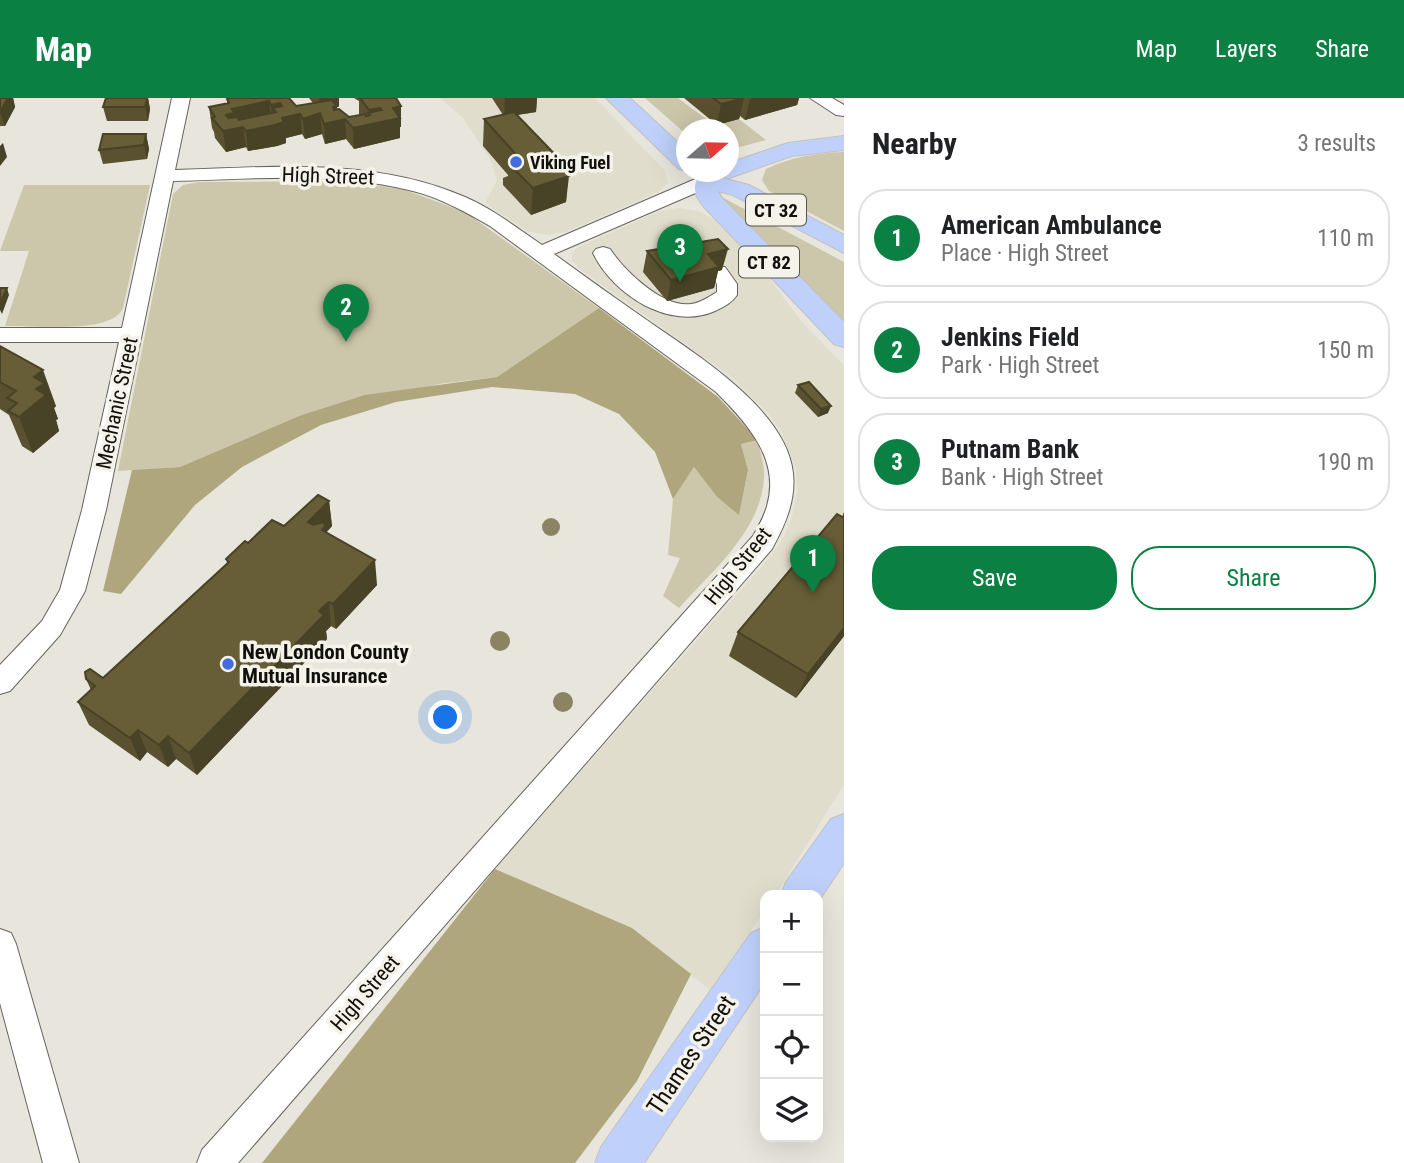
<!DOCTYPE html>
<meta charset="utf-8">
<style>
body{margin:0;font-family:"Roboto Condensed",sans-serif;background:#f6f6f6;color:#202124}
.controls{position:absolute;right:21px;bottom:21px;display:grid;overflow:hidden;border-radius:14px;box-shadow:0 7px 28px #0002}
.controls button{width:63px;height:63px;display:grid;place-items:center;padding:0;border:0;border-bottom:2px solid #e0e0e0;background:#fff;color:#202124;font:35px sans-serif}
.compass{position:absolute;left:676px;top:21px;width:63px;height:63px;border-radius:50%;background:#fff;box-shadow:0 7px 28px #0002;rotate:70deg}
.you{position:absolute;left:446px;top:620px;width:24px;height:24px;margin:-18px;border:5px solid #fff;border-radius:50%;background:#1a73e8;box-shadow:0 0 0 10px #1a73e833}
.badge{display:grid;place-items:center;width:46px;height:46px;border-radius:50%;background:#0b8043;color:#fff;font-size:23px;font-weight:700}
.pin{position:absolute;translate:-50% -58px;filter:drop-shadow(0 2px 4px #0008)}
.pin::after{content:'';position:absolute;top:37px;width:24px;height:21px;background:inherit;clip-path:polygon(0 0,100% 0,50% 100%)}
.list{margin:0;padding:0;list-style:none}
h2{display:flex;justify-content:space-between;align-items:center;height:91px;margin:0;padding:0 28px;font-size:30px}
h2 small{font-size:23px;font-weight:400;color:#757577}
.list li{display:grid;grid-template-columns:46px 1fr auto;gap:21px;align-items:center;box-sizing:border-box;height:98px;margin:0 14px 14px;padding:0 14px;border:2px solid #e0e0e0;border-radius:28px}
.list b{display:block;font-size:26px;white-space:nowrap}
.list p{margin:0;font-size:23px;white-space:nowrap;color:#757577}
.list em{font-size:23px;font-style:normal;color:#757577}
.actions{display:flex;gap:14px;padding:21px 28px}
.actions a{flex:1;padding:16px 0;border:2px solid #0b8043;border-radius:28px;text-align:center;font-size:24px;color:#0b8043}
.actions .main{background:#0b8043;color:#fff}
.icon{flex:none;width:38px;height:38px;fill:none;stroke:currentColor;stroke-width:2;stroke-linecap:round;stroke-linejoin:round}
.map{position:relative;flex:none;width:844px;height:1065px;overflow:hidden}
header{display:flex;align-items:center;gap:42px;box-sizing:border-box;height:98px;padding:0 35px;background:#0b8043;color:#fff}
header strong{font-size:33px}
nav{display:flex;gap:38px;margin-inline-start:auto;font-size:24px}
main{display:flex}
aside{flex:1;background:#fff}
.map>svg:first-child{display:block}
.built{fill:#e0ddcc}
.green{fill:#ccc7aa}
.forest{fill:#afa67d}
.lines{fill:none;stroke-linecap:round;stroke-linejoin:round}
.minor-casing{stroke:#66645c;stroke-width:2}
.major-casing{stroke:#c1c1c0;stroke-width:2}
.minor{fill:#fff;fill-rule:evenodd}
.major{fill:#bfd1fb;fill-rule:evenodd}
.tree{fill:#8b8463}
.wall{fill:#59512f}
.shaded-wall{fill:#484226;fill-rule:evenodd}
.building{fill:#675e37;stroke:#484226;stroke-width:2;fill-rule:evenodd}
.poi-dot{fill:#426dde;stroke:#f5f3e9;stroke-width:2.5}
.labels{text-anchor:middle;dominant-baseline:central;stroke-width:7;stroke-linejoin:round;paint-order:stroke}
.far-poi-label{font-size:18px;font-weight:bold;fill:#11100d;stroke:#f5f3e9;text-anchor:start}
.shield{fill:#f5f3e9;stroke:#55544f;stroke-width:2}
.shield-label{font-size:19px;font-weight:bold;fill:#11100d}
.street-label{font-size:21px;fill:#11100d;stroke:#f5f3e9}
.poi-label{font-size:21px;font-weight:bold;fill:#11100d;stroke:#f5f3e9;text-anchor:start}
.near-street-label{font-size:24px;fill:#11100d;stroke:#f5f3e9}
</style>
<header>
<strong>Map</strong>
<nav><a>Map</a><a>Layers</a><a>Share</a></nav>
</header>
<main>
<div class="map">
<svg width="844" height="1065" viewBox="0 0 844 1065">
<rect width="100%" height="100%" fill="#e7e5dc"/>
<g class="built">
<path d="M440,0h155l70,73 3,12 -10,9 -92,40 -18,3 -21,-4 -42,-28 12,-23 -7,-21 -27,-41z"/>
<path d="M678,110l20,3 15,8 53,55 35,47 43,44v419l-68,111h-11v15l-55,80 -78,-62 -137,-59 275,-312 13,-19 8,-17 6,-29 -1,-23 -15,-38 -14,-19 -38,-37 -151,-107 -6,-8v-7l6,-6 82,-36z"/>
</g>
<g class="green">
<path d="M645,0h33l32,24 -18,1 -1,3 4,3 -8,1 -1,4z"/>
<path d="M739,21l27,21 -37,10v-20l-25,-1 2,-4 6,-2 3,3z"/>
<path d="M844,54v79l-75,-40 -7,-11 4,-11c25,-12 50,-16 78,-17z"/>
<path d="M351,83l54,9 60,22 134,96 -102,69 -58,7 -140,32 -119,51 -62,4 55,-277 10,-9 16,-3z"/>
<path d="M24,87h126l-27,123c-11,27 -91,17 -118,18l24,-75h-29z"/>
<path d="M718,97l126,67v61z"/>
<path d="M758,342c2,12 7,26 6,38 -3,53 -52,93 -85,130l-16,-12 17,-38 -12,-3 5,-56 21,-32 23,30 22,17 9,-44 -7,-26z"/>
</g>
<g class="forest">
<path d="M599,210l119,89 40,43 -17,4 7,26 -9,45 -22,-18 -23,-30 -21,32 -18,-47 -36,-38 -44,-20 -83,-7 -96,15 -75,23 -79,42 -47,38 -74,89 -18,-3 29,-121 48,-3 119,-51 66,-21 132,-18z"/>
<path d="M495,771l137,59 59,46 -54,107 -62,82h-313z"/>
</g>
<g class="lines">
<g class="minor-casing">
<g id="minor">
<path d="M172,0h18l-15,72c97,-3 199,-13 290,27 28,12 52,31 77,48l158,-68h14l2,4 -2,4 -160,69c29,21 58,42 87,62 49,35 145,91 152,157 3,28 -8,52 -21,76l-534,614h-41l5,-13 551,-614c5,-9 11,-19 14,-30 14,-47 -21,-84 -51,-114l-226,-166c-25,-14 -49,-28 -77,-35 -78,-20 -161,-12 -240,-10l-67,329 -21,81 -25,44 -50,56 -10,3v-29l42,-44 18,-31 22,-80 37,-168h-119v-14h122z"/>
<path d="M810,0h22l12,7v11l-8,-1z"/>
<path d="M603,149l7,2c14,21 52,59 81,55 9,-1 18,-7 26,-12v-8l-9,-13 3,-4h14l12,17v11c-5,8 -14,12 -22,16 -45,20 -102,-16 -122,-58l3,-4z"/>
<path d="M0,831l11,4 5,11 63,219h-36l-43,-160z"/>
</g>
</g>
<g class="major-casing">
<g id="major">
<path d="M606,0h24l57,53v20l-8,-2z"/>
<path d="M844,38v14l-52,6 -63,22 -8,-2 -3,-4h11v-9l59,-20z"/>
<path d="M707,76l42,11 95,50v18l-111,-58 -15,-4 4,7 122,124v25l-10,-3 -130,-137c-8,-10 -13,-19 -5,-31z"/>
<path d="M844,716v49l-26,39v-7h-37l5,-13 45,-63z"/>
<path d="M765,829v55l-121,181h-49l6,-16 150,-214z"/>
</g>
</g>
<use href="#minor" class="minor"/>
<use href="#major" class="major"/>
</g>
<g class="tree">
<circle cx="551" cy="429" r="9"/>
<circle cx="500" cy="543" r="10"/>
<circle cx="563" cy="604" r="10"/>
</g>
<g class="wall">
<path d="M0,0h13l2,9 -10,19h-5z"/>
<path d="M148,0l2,11 -2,12h-41l-4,-14z"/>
<path d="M230,0l66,8 17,-3 -4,-5h30v8l-2,1v2l12,8 10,-2v-14l-5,-3h42l5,8v21h-1v11l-46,11 -8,-10 -21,5 -3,-10 -17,5 -3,-5 -16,4v5l-9,3 -29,5 -2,-4 -20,5 -11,-14 -1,-6 -2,-4 -3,-21 18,-3v-5z"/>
<path d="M492,0h45l-1,14 -20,3 52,60 -2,27 -35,13 -28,-30v-7l5,-2v-1l-25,-29 1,-27 19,-4z"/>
<path d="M684,0h115l-2,7 -52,15 -5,-4 -1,3 -22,6z"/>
<path d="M146,36l3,15 -2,10 -44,5 -4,-14z"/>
<path d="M647,153l75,19 -4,1 -4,17 -47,13 -24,-29z"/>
<path d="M0,248l56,60 -2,2 4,11 -2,1 3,11 -26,22 -11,-7 -13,-31 -9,-6z"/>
<path d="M798,287l30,28 -10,4 -23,-24z"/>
<path d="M329,403l3,25 -6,6 51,53 -41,44 -5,-3 -5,5 1,8 -130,136 -21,-16 -8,8 -21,-15 -7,9 -51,-36 -11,-23 13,-12 -5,-11 17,-1 124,-115 -1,-4 22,-16 36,-17z"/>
<path d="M844,414v124l-48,62 -67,-42 9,-24 104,-115z"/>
</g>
<g class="shaded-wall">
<path d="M8,0h5l2,9 -10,19 -5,-14z"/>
<path d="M147,0h1l2,11 -2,12 -3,-14z"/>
<path d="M319,0h20v8l-2,1 1,13 7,-1 1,20 -21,5 -1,-20 -4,-14z"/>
<path d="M505,0h32l-1,14 -32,5z"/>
<path d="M744,0l-5,21 -22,6 4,-21z"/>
<path d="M755,0h44l-2,7 -52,15 5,-21z"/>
<path d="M269,3l2,21 -28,6 3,19 -20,5 -3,-21 3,-16 6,-6z"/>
<path d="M280,5l2,15 18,-4 2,20 -16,4v5l-9,3 -29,5 -2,-20 27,-5 -2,-21zM273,10l3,4 -1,13z"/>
<path d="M401,8v21h-1v11l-46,11 -1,-21 17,-4 -1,-14 11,-2v14l13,-14z"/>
<path d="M320,15l2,21 -17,5 -2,-20z"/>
<path d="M146,36l3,15 -2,10 -3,-14z"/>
<path d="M3,45l4,14 -7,9v-20z"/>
<path d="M569,71l-1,7h1l-3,26 -35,13 2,-27 31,-18z"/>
<path d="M728,151l-6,21 -4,1 -4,17 -47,13 4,-21 37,-26z"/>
<path d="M7,190l2,7 -7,19 -2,-4v-6z"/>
<path d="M43,272l13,36 -2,2 4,11 -2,1 3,11 -26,22 -14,-36 15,-40z"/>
<path d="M831,308l-3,7 -10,4 3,-8z"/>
<path d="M329,403l3,25 -6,7 -18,-11z"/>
<path d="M375,462l2,25 -41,44 -3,-25z"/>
<path d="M329,504l2,24 -5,5 1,8 -130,136 -8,-22z"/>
<path d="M844,530v8l-48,62 12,-24z"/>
<path d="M138,632l9,22 -7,9 -10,-23z"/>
<path d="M168,638l8,23 -8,8 -9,-22z"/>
</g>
<g class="building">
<path d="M0,0h8l-8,14z"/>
<path d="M106,0h41l-2,9h-42z"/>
<path d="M230,0h59l7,8 36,-6 5,6 -4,1 1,3 5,-1 10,8 16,-3 1,2 4,-1 -2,-2 14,-3 -2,-2 -11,2 -9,-12h36l5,8 -8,2 7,10 -47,10 -8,-9 -21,5 -4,-11 -17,6 -3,-5 -18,4 2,4 -9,3 -29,6 -3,-4 -20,4 -11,-13 3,-1 -6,-10 20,-4 -2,-4zM269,3l2,4 9,-2 2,3 -9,2 3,4 -37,8 -2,-3 -9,1 -2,-3 8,-2 -2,-4z"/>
<path d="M713,0h31l-23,6z"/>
<path d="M514,14l55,57 -5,1 5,6 -36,12 -24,-24 12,-4 -37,-41z"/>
<path d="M103,36h43l-2,11 -45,5z"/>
<path d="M718,141l10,10 -20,5 11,13 -48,13 -24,-29z"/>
<path d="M0,190h7l-7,16z"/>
<path d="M0,248l43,24 -9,7 11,6 -9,6 10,6 -27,22 -11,-6 9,-8 -10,-5 9,-7 -16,-9z"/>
<path d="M809,284l22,24 -10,3 -23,-24z"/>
<path d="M318,397l11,6 -21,21 5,3 11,-3 1,5 -3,3 53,30 -42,44 -4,-2 -10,9 5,4 -135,138 -21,-17 -9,9 -21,-15 -8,8 -52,-36 17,-16 -9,-7 -1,-7 5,-3 13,9 126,-116 -3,-3 19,-18 3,2 24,-23 12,6z"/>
<path d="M837,416l7,4v110l-36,46 -70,-42z"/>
</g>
<g class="poi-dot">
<circle cx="516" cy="64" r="7"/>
<circle cx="228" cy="566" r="7"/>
</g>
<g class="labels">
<g class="far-poi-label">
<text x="530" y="64">Viking Fuel</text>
</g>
<g class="shield">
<rect x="746" y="96.5" width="60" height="31" rx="5"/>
<rect x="739" y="148.5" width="60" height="31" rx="5"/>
</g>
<g class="shield-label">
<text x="776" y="112">CT 32</text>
<text x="769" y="164">CT 82</text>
</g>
<g class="street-label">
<text transform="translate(328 78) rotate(2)">High Street</text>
<text transform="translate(117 305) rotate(-78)">Mechanic Street</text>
<text transform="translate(738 468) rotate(-51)">High Street</text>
<text transform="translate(365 895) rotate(-49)">High Street</text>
</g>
<g class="poi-label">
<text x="242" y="554">New London County<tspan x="242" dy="24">Mutual Insurance</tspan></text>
</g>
<g class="near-street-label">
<text transform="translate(691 957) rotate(-56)">Thames Street</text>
</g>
</g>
</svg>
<div class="controls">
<button>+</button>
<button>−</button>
<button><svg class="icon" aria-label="locate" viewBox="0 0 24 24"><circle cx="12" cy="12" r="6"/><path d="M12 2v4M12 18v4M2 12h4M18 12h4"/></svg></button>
<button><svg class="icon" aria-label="layers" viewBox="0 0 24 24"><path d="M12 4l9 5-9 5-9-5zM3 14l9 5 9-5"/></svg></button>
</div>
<svg class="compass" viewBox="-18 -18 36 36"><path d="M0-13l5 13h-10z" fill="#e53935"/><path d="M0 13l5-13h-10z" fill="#757577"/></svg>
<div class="you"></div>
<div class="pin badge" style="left:813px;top:495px">1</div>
<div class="pin badge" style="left:346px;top:244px">2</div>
<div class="pin badge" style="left:680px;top:184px">3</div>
</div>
<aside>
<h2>Nearby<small>3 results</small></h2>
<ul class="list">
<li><span class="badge">1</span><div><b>American Ambulance</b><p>Place · High Street</p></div><em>110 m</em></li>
<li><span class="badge">2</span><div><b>Jenkins Field</b><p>Park · High Street</p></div><em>150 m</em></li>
<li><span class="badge">3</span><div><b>Putnam Bank</b><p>Bank · High Street</p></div><em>190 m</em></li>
</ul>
<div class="actions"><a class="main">Save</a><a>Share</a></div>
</aside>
</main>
